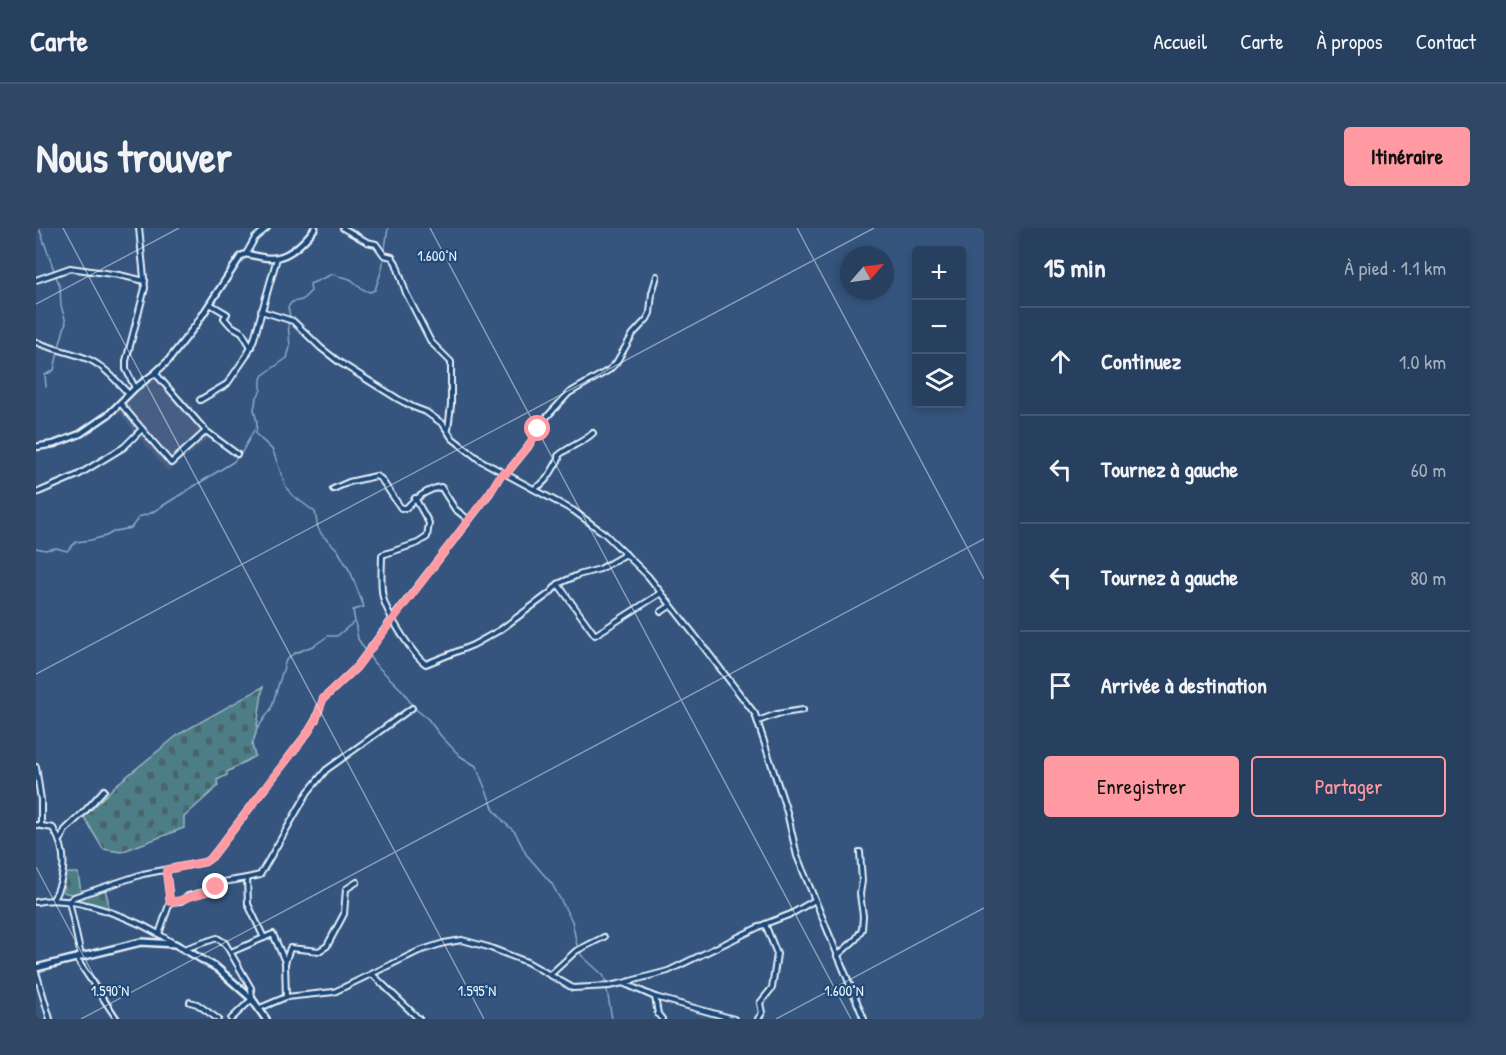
<!DOCTYPE html>
<html lang="fr">
<meta charset="utf-8">
<style>
body{margin:0;font-family:"Patrick Hand",sans-serif;background:#304765;color:#f1f3f6}
.controls{position:absolute;right:18px;top:18px;display:grid;overflow:hidden;border-radius:6px;box-shadow:0 3px 9px #0003}
.controls button{width:54px;height:54px;display:grid;place-items:center;padding:0;border:0;border-bottom:2px solid #445974;background:#28405f;color:#f1f3f6;font:30px sans-serif}
.compass{position:absolute;left:804px;top:18px;width:54px;height:54px;border-radius:50%;background:#28405f;box-shadow:0 3px 9px #0003;rotate:62deg}
.stop{position:absolute;width:18px;height:18px;margin:-14px;border:4px solid #ff9aa2;border-radius:50%;background:#fff}
.stop.end{background:#ff9aa2;border-color:#fff;box-shadow:0 2px 6px #0008}
.list{margin:0;padding:0;list-style:none}
h2{display:flex;justify-content:space-between;align-items:center;height:78px;margin:0;padding:0 24px;font-size:26px}
h2 small{font-size:20px;font-weight:400;color:#a5afbd}
.list li{display:grid;grid-template-columns:39px 1fr auto;gap:18px;align-items:center;box-sizing:border-box;height:108px;padding:0 24px;border-top:2px solid #445974}
.list b{display:block;font-size:22px;white-space:nowrap}
.list em{font-size:20px;font-style:normal;color:#a5afbd}
.actions{display:flex;gap:12px;padding:18px 24px}
.actions a{flex:1;padding:14px 0;border:2px solid #ff9aa2;border-radius:6px;text-align:center;font-size:21px;color:#ff9aa2}
.actions .main{background:#ff9aa2;color:#111}
.icon{flex:none;width:33px;height:33px;fill:none;stroke:currentColor;stroke-width:2;stroke-linecap:round;stroke-linejoin:round}
.map{position:relative;flex:none;width:948px;height:791px;overflow:hidden;border-radius:6px}
header{display:flex;align-items:center;gap:36px;box-sizing:border-box;height:84px;padding:0 30px;background:#28405f;border-bottom:2px solid #445974}
header strong{font-size:28px}
nav{display:flex;gap:33px;margin-inline-start:auto;font-size:21px}
.intro{display:flex;align-items:center;justify-content:space-between;box-sizing:border-box;height:144px;padding:0 36px}
h1{margin:0;font-size:42px}
.button{padding:15px 27px;border-radius:6px;background:#ff9aa2;color:#111;font-size:21px;font-weight:700}
main{display:flex;gap:36px;padding:0 36px}
aside{flex:1;background:#28405f;border-radius:6px;box-shadow:0 3px 9px #0003}
.map>svg:first-child{display:block}
.built{fill:#475f85}
.cemetery{fill:url(#cemetery-stones);stroke:#9bb7c0;stroke-width:1.5}
.lines{fill:none;stroke-linecap:round;stroke-linejoin:round}
.stream{stroke:#8aabc8;stroke-width:1.5}
.minor-casing{stroke:#e8f1f8;stroke-width:8}
.tertiary-casing{stroke:#e8f1f8;stroke-width:9}
.secondary-casing{stroke:#e8f1f8;stroke-width:10}
.minor{stroke:#1f4a7a;stroke-width:4}
.tertiary{stroke:#1f4a7a;stroke-width:4.5}
.secondary{stroke:#1f4a7a;stroke-width:5}
.route{stroke:#ff9aa2;stroke-width:8}
.ticks{fill:none;stroke:#e8f1f8;stroke-width:1.5;stroke-opacity:0.45}
.ticks-label{font-size:15px;text-anchor:middle;fill:#e8f1f8;stroke:#1f4a7a;stroke-width:4.5;stroke-linejoin:round;paint-order:stroke}
</style>
<header>
<strong>Carte</strong>
<nav><a>Accueil</a><a>Carte</a><a>À propos</a><a>Contact</a></nav>
</header>
<div class="intro"><h1>Nous trouver</h1><a class="button">Itinéraire</a></div>
<main>
<div class="map">
<svg width="948" height="791" viewBox="0 0 948 791">
<defs>
<pattern id="cemetery-stones" width="16" height="16" patternUnits="userSpaceOnUse" patternTransform="scale(1.5)"><rect width="16" height="16" fill="#4e7d87"/><path d="M2 7V4a2 2 0 0 1 4 0v3zM10 15v-3a2 2 0 0 1 4 0v3z" fill="#4a656c"/></pattern>
</defs>
<rect width="100%" height="100%" fill="#35557f"/>
<filter id="ink" filterUnits="userSpaceOnUse"><feTurbulence type="fractalNoise" baseFrequency=".0167" numOctaves="2"/><feDisplacementMap in="SourceGraphic" scale="12" xChannelSelector="R" yChannelSelector="G"/><feConvolveMatrix kernelMatrix="1 2 1 2 8 2 1 2 1" color-interpolation-filters="sRGB"/></filter>
<g filter="url(#ink)">
<path class="built" d="M120,145l37,33 -3,4 19,27 -17,16 -25,18 -50,-61 21,-24z"/>
<g class="cemetery">
<path d="M227,459l-7,46 -4,12 3,11 -28,16v3l-10,5 1,6 -34,31v11l-63,24 -18,-3 -19,-32 32,-32 63,-51z"/>
<path d="M29,645h13l3,19 -7,3 -11,-3z"/>
<path d="M69,661l3,11v9l-33,-8v-3z"/>
</g>
<g class="lines">
<g class="stream">
<path d="M3,0l21,59 1,19 5,16 -7,25"/>
<path d="M254,89l-2,-10 4,-5 10,-2 9,-9 -1,-7 23,-10c6,4 14,2 20,7 7,5 6,8 17,11l5,-2 7,-21 6,-41"/>
<path d="M252,94l2,25 -3,11 -24,17 -2,4v11l-5,9 -2,10 3,14 -1,11c5,6 13,11 17,17l13,36 6,8 23,17 3,16 4,7 15,14 14,24 13,34 -11,3 5,29 16,24 30,29 9,15 15,12 13,17 19,20 16,10 18,44 11,13 10,9 11,22 26,30 20,37 6,29 4,6 21,19 2,4 7,40"/>
<path d="M10,159l-1,-12 9,-5 4,-18"/>
<path d="M0,320l9,2 11,-2 11,3 9,-9 15,-2 15,-4 9,-5 16,-3 8,-11 12,-4 82,-51 8,-8 13,-24"/>
<path d="M217,515l4,-14 14,-20 15,-49 7,-6 22,-9 13,-9h9l17,-14"/>
</g>
<g class="minor-casing">
<g id="minor">
<path d="M307,0l24,14 9,2 8,11 8,2 4,6 10,30 25,49 20,20v43l-3,24"/>
<path d="M210,26l9,-16 12,-10"/>
<path d="M0,52l34,-12 49,7 26,6"/>
<path d="M174,76l17,10 -3,4 6,7 12,7 9,15"/>
<path d="M225,83l32,10 28,27 18,14 59,37 15,8 13,5 17,12 9,14 28,22 94,51 31,23 43,42 55,70 52,68 32,98 10,44 67,163"/>
<path d="M0,114c18,8 37,10 54,18 15,7 27,22 39,34"/>
<path d="M119,145l51,58 31,23"/>
<path d="M99,160l-9,-19v-8l19,-73 -6,-60"/>
<path d="M164,172l27,-16 20,-29 7,-16 23,-81"/>
<path d="M84,175l51,60 35,-32"/>
<path d="M470,246l22,-27 15,-26 26,-28 40,-23 7,-7 17,-29 14,-15 3,-6 2,-20 5,-17"/>
<path d="M297,261l16,-7 27,-6 5,3 20,29h5c8,-9 22,-19 35,-21l14,22 14,11"/>
<path d="M498,261c14,-7 17,-18 25,-30l-1,-3c11,-10 25,-13 35,-23"/>
<path d="M0,265l42,-18 46,-28 18,-18"/>
<path d="M379,270l14,25 -2,14 -9,6 -36,12c0,13 -2,29 1,42 3,15 30,59 43,67l47,-19 27,-15 50,-37 8,-9 20,-9 22,-6 26,-15"/>
<path d="M522,356l37,51 66,-42"/>
<path d="M625,384l9,-6"/>
<path d="M722,493l19,-7 26,-4"/>
<path d="M0,539l5,33v26"/>
<path d="M0,597l17,3c15,25 13,47 0,72"/>
<path d="M25,611l4,-9 19,-18 20,-22"/>
<path d="M211,650l13,-3 48,-83 18,-22 86,-62"/>
<path d="M0,674c38,-9 105,19 137,41"/>
<path d="M134,674l11,-1 7,-5 21,-5 14,-9 24,-4 1,26 16,34"/>
<path d="M123,706l11,-32 -4,-32"/>
<path d="M148,721l33,-11 8,5 26,45 1,11 -21,20"/>
<path d="M195,724l42,-18 12,28"/>
<path d="M45,728l-12,-55 5,-4 69,-23 62,-12 7,-5 97,-126 7,-12 7,-20 33,-31 37,-50 97,-125 12,-20"/>
<path d="M801,728l19,-17 6,-10 1,-13 -3,-22 2,-13 -2,-29"/>
<path d="M40,730l41,61"/>
<path d="M0,744l14,47"/>
<path d="M515,746l25,-23 28,-14"/>
<path d="M337,747l46,44"/>
<path d="M587,755l45,-12 97,-47 26,-10 24,-14"/>
<path d="M250,769l-1,-34 5,-15 29,3 8,-5 17,-32 2,-25 11,-7"/>
<path d="M619,769l3,17 4,5"/>
<path d="M154,774l7,2 21,15"/>
<path d="M224,780l26,-11 48,-5 85,-41 25,-8 18,-3 26,7 39,15 46,26 36,-2 14,-3 32,14 79,22"/>
<path d="M722,791l4,-6 -2,-10 12,-15 5,-34 -12,-30"/>
</g>
</g>
<g class="tertiary-casing">
<path id="tertiary" d="M0,219l18,-3 26,-10 29,-20 26,-26 20,-15 13,-12 28,-36 45,-69 5,-2c8,1 16,4 24,4 18,1 35,-17 45,-30"/>
</g>
<g class="secondary-casing">
<path id="secondary" d="M0,740l105,-26 34,2 42,24 35,31 14,20"/>
</g>
<use href="#minor" class="minor"/>
<use href="#tertiary" class="tertiary"/>
<use href="#secondary" class="secondary"/>
</g>
</g>
<g class="lines" filter="url(#ink)">
<path class="route" d="M180,659c-9,5 -36,14 -46,15l-4,-32 39,-8 7,-5 97,-126 7,-12 7,-20 33,-31 134,-176 12,-19 4,1 22,-27 10,-18"/>
</g>
<path class="ticks" d="M27,0l421,791M394,0l421,791M761,0l187,351M0,76l143,-76M0,446l838,-446M0,639l81,152M45,791l903,-480M740,791l208,-111"/>
<g class="ticks-label">
<text x="401" y="33">1.600°N</text>
<text x="74" y="768">1.590°N</text>
<text x="441" y="768">1.595°N</text>
<text x="808" y="768">1.600°N</text>
</g>
</svg>
<div class="controls">
<button>+</button>
<button>−</button>
<button><svg class="icon" aria-label="layers" viewBox="0 0 24 24"><path d="M12 4l9 5-9 5-9-5zM3 14l9 5 9-5"/></svg></button>
</div>
<svg class="compass" viewBox="-18 -18 36 36"><path d="M0-13l5 13h-10z" fill="#e53935"/><path d="M0 13l5-13h-10z" fill="#a5afbd"/></svg>
<div class="stop" style="left:502px;top:201px"></div>
<div class="stop end" style="left:180px;top:659px"></div>
</div>
<aside>
<h2>15 min<small>À pied · 1.1 km</small></h2>
<ul class="list">
<li><svg class="icon" aria-label="ahead" viewBox="0 0 24 24"><path d="M12 20V5M6 11l6-6 6 6"/></svg><div><b>Continuez</b></div><em>1.0 km</em></li>
<li><svg class="icon" aria-label="left" viewBox="0 0 24 24"><path d="M17 20v-9H6M10 6l-5 5 5 5"/></svg><div><b>Tournez à gauche</b></div><em>60 m</em></li>
<li><svg class="icon" aria-label="left" viewBox="0 0 24 24"><path d="M17 20v-9H6M10 6l-5 5 5 5"/></svg><div><b>Tournez à gauche</b></div><em>80 m</em></li>
<li><svg class="icon" aria-label="arrive" viewBox="0 0 24 24"><path d="M6 21V4h12l-3 4 3 4H6"/></svg><div><b>Arrivée à destination</b></div></li>
</ul>
<div class="actions"><a class="main">Enregistrer</a><a>Partager</a></div>
</aside>
</main>
